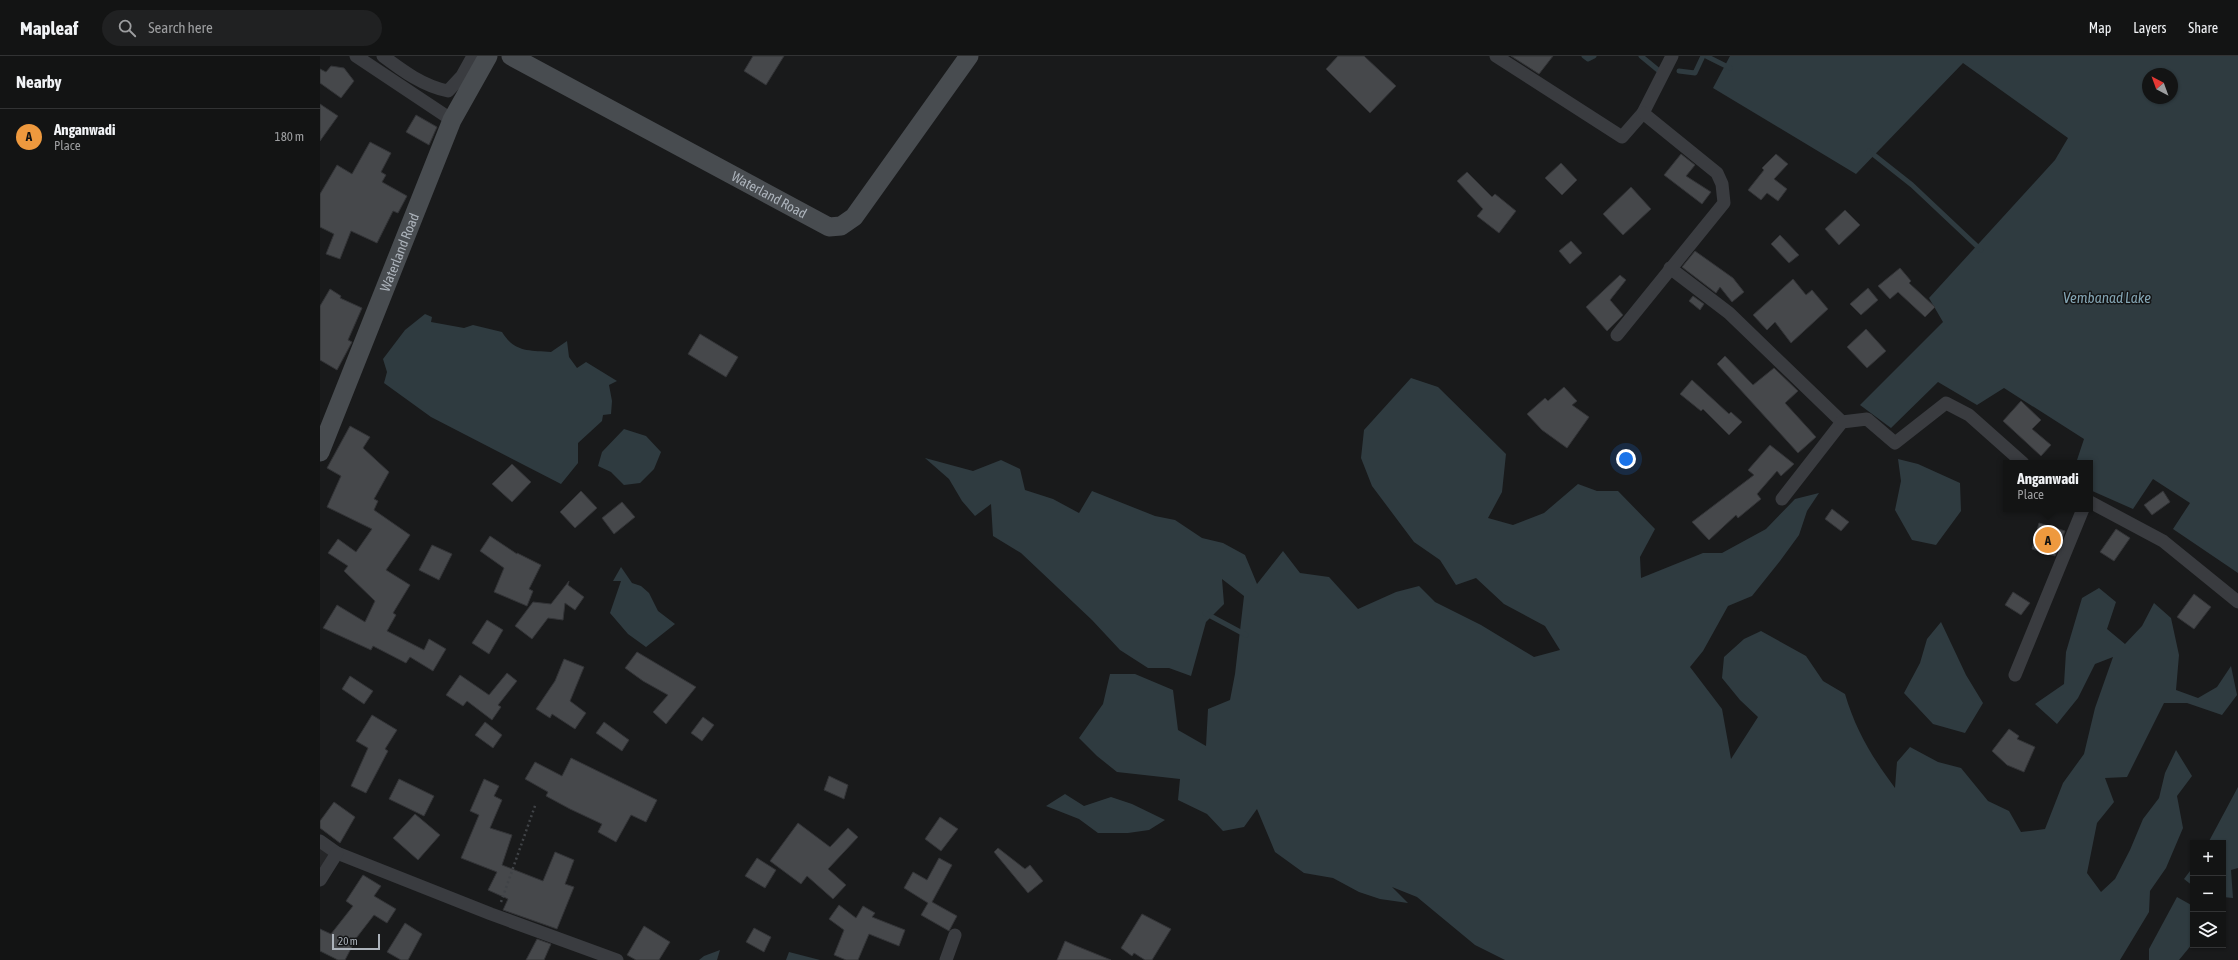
<!DOCTYPE html>
<meta charset="utf-8">
<style>
body{margin:0;font-family:"Asap Condensed",sans-serif;background:#202122;color:#f1f3f6}
.controls{position:absolute;right:12px;bottom:12px;display:grid;overflow:hidden;border-radius:0px;box-shadow:0 1px 3px #0004}
.controls button{width:36px;height:36px;display:grid;place-items:center;padding:0;border:0;border-bottom:1px solid #323334;background:#131414;color:#f1f3f6;font:20px sans-serif}
.compass{position:absolute;left:1822px;top:12px;width:36px;height:36px;border-radius:50%;background:#131414;box-shadow:0 1px 3px #0004;rotate:319deg}
.scale{position:absolute;left:12px;bottom:10px;width:48px;box-sizing:border-box;padding-left:4px;border:2px solid #acb3bb;border-top:0;font-size:11px;line-height:14px;white-space:nowrap;color:#acb3bb;-webkit-text-stroke:3px #141516;paint-order:stroke}
.you{position:absolute;left:1306px;top:403px;width:14px;height:14px;margin:-10px;border:3px solid #fff;border-radius:50%;background:#1a73e8;box-shadow:0 0 0 6px #1a73e833}
.badge{display:grid;place-items:center;width:26px;height:26px;border-radius:50%;background:#ee993e;color:#111;font-size:13px;font-weight:700}
.pin{position:absolute;translate:-50% -50%;border:2px solid #fff;box-shadow:0 1px 4px #0006}
.popup{position:absolute;left:1683px;top:404px;width:90px;height:52px;box-sizing:border-box;display:grid;place-content:center;border-radius:0px;background:#131414;filter:drop-shadow(0 1px 3px #0005);font-size:13px;white-space:nowrap;color:#9d9ea0}
.popup b{font-size:15px;color:#f1f3f6}
.popup::after{content:'';position:absolute;left:50%;top:100%;margin-left:-8px;border:8px solid transparent;border-top-color:#131414}
.list{margin:0;padding:0;list-style:none}
h2{display:flex;justify-content:space-between;align-items:center;height:52px;margin:0;padding:0 16px;font-size:17px}
h2 small{font-size:13px;font-weight:400;color:#9d9ea0}
.list li{display:grid;grid-template-columns:26px 1fr auto;gap:12px;align-items:center;box-sizing:border-box;height:56px;padding:0 16px;border-top:1px solid #323334}
.list b{display:block;font-size:15px;white-space:nowrap}
.list p{margin:0;font-size:13px;white-space:nowrap;color:#9d9ea0}
.list em{font-size:13px;font-style:normal;color:#9d9ea0}
.icon{flex:none;width:22px;height:22px;fill:none;stroke:currentColor;stroke-width:2;stroke-linecap:round;stroke-linejoin:round}
.map{position:relative;flex:none;width:1918px;height:904px;overflow:hidden}
header{display:flex;align-items:center;gap:24px;box-sizing:border-box;height:56px;padding:0 20px;background:#131414;border-bottom:1px solid #323334}
header strong{font-size:19px}
nav{display:flex;gap:22px;margin-inline-start:auto;font-size:14px}
.search{width:280px;height:36px;background:#202122;display:flex;align-items:center;gap:10px;box-sizing:border-box;padding:0 14px;border-radius:22px;color:#9d9ea0;font-size:15px}
main{display:flex}
aside{flex:1;background:#131414}
.map>svg:first-child{display:block}
.built{fill:#252628}
.water{fill:#2f3b40;fill-rule:evenodd}
.lines{fill:none;stroke-linecap:round;stroke-linejoin:round}
.stream{stroke:#2f3b40;stroke-width:5}
.building{fill:#46484b;stroke:#333437}
.path{stroke:#404347;stroke-width:2.5;stroke-dasharray:2 3;stroke-linecap:butt}
.minor{stroke:#3a3c40;stroke-width:13}
.secondary{stroke:#484c50;stroke-width:19}
.labels{text-anchor:middle;dominant-baseline:central;stroke-width:3;stroke-linejoin:round;paint-order:stroke}
.street-label{font-size:14px;fill:#acb3bb;stroke:#141516}
.water-label{font-size:15px;font-style:italic;fill:#84a5b4;stroke:#141516}
</style>
<header>
<strong>Mapleaf</strong>
<div class="search"><svg class="icon" aria-label="search" viewBox="0 0 24 24"><circle cx="10" cy="10" r="6"/><path d="M15 15l6 6"/></svg>Search here</div>
<nav><a>Map</a><a>Layers</a><a>Share</a></nav>
</header>
<main>
<aside>
<h2>Nearby<small></small></h2>
<ul class="list">
<li><span class="badge">A</span><div><b>Anganwadi</b><p>Place</p></div><em>180 m</em></li>
</ul>
</aside>
<div class="map">
<svg width="1918" height="904" viewBox="0 0 1918 904">
<rect width="100%" height="100%" fill="#191a1b"/>
<path class="built" d="M0,789l14,11 -14,24z"/>
<g class="water">
<path d="M1410,0h508v517l-65,-44 17,-26 -37,-24 -20,30 -43,-19v-27h-14l8,-24 -80,-51 -27,17 -39,-23 -47,46 -31,-23 83,-83 -14,-24 126,-138 13,-22 -105,-75 -107,111 -143,-86zM1828,18h24v24h-24z"/>
<path d="M105,258l7,3 -1,5 33,6 9,-3 29,7c13,21 27,18 49,20l16,-11 2,16 8,11 9,-6 31,19 -8,4 3,16 -1,13 -8,1 -1,6 -24,22v20l-17,21 -130,-67 -47,-34 3,-11 -4,-13 22,-29z"/>
<path d="M1091,322l27,9 68,67 -4,38 -14,26 25,7 31,-12 34,-29 19,7h21l37,38 -15,28 1,21 62,-25h19l44,-24 29,-30 24,-6 -12,18 -8,24 -19,26 -28,35 -24,10 -25,45 -13,16 32,42 9,50 27,-42 -18,-17 -18,-22 2,-21 20,-18 17,-8 45,25 17,25 22,13c11,37 27,63 50,94l2,-26 13,-15 28,15 23,6 27,33 21,10 12,21 24,-3 18,-46 21,-29 11,-46 18,-51 -18,7 -17,34 -21,26 -22,-20 29,-20 2,-32 16,-54 17,-10 17,14 -9,27 18,15 17,-18 12,-23 17,15 8,37 -3,35 22,8 19,-11 14,-21 6,29 -15,20 -35,-12h-23l-37,74 -22,1 9,24 -17,21 -10,50 14,19 14,-13 15,-29 13,-31 16,-21 6,-25 11,-23 16,26 -15,20 6,32 -17,40 -16,23 -1,21 -29,48h-615l-30,-15 -58,-48 -25,-10 16,16 -28,-4 -21,-7 -26,-14 -29,-5 -29,-21 -18,-43 -13,18 -21,4 -16,-17 -29,-14 2,-21 -63,-7 -20,-16 -18,-18 24,-34 7,-30h25l38,16 5,40 28,16 2,-37 22,-9 5,-26 9,-78 -22,-17 2,25 -18,18 -15,54 -22,-8h-21l-28,-18 -28,-30 -71,-67 -28,-17 -2,-32 -16,12 -13,-15 -13,-22 -24,-21 48,13 28,-11 19,9 5,21 28,9 26,14 13,-22 63,25 20,4 27,18 21,5 22,12 12,29 26,-33 17,22 29,4 29,32 38,-17 23,-6 16,16 46,23 53,32 26,-7 -15,-24 -41,-22 -28,-26 -20,7 -16,-25 -26,-18 -42,-56 -11,-28 3,-28z"/>
<path d="M304,373l22,7 15,16 -7,17 -14,14 -16,2 -13,-13 -13,-6 4,-14z"/>
<path d="M1578,403l20,5 42,19 1,28 -25,34 -24,-5 -17,-30 6,-29z"/>
<path d="M301,511l11,16 9,3 8,7 9,18 17,13 -29,23 -18,-13 -18,-21 11,-32h-8z"/>
<path d="M1621,566l25,53 17,28 -18,30 -32,-9 -29,-31 16,-30 7,-24z"/>
<path d="M1918,731v81l-7,2 2,28 -10,-1v-54h-15z"/>
<path d="M745,738l19,12 27,-9 21,7 33,16 -16,10 -21,3h-30l-19,-14 -33,-13z"/>
<path d="M1873,811v19l-9,-7z"/>
<path d="M1857,841l16,9v37l-14,17h-30v-11z"/>
<path d="M400,894l-3,10h-18l5,-4z"/>
<path d="M469,896l31,8h-34z"/>
</g>
<g class="lines">
<g class="stream">
<path d="M1264,0l4,3 6,-3"/>
<path d="M1321,0l17,14"/>
<path d="M1386,0l24,12"/>
<path d="M1359,15l16,2 8,-17"/>
<path d="M1549,95l43,34 69,65"/>
<path d="M885,557l41,22"/>
</g>
</g>
<g class="building">
<path d="M433,0h31l-18,29 -22,-14z"/>
<path d="M1018,0h26l32,30 -26,27 -44,-44z"/>
<path d="M1191,0h42l-14,18z"/>
<path d="M11,10l13,2 10,13 -13,17 -21,-15v-14l6,3z"/>
<path d="M0,48l18,12 -18,25z"/>
<path d="M96,59l21,12 -8,18 -23,-13z"/>
<path d="M50,86l21,11 -10,19 5,3 -4,7 25,14 -9,17 -5,-2 -16,32 -26,-12 -11,28 -14,-5 8,-20 -14,-7v-33l17,-29 15,9z"/>
<path d="M1361,98l14,11 -9,11 25,16 -9,12 -38,-29z"/>
<path d="M1456,98l12,10 -14,15 13,10 -9,12 -11,-8 -6,7 -13,-10 16,-20 -2,-2z"/>
<path d="M1241,107l16,17 -15,15 -17,-17z"/>
<path d="M1147,116l25,25 3,-3 21,17 -17,22 -22,-17 6,-7 -26,-28z"/>
<path d="M1311,131l20,22 -28,26 -20,-21z"/>
<path d="M1525,154l15,15 -21,20 -14,-16z"/>
<path d="M1460,179l19,20 -10,8 -18,-19z"/>
<path d="M1251,185l11,12 -12,11 -11,-13z"/>
<path d="M1375,195l38,27 11,14 -12,10 -12,-15 -4,6 -34,-26z"/>
<path d="M1580,212l11,13 -2,2 26,24 -10,10 -27,-25 -8,7 -12,-13z"/>
<path d="M1300,219l6,5 -16,20 13,15 -16,16 -21,-24z"/>
<path d="M1473,223l13,16 6,-5 16,19 -37,34 -16,-21 -8,8 -14,-15z"/>
<path d="M1548,232l10,12 -17,15 -11,-11z"/>
<path d="M10,233l11,7 -1,2 22,10 -14,32 4,2 -15,28 -17,-10v-54z"/>
<path d="M1373,240l11,8 -4,6 -11,-9z"/>
<path d="M1546,273l20,22 -19,17 -20,-21z"/>
<path d="M380,278l38,23 -12,20 -38,-23z"/>
<path d="M1405,300l28,29 21,-17 24,23 -13,12 31,34 -18,16 -81,-89z"/>
<path d="M1372,324l37,34 2,-2 11,10 -13,13 -26,-26 -2,2 -21,-17z"/>
<path d="M1244,331l13,14 -5,4 17,12 -22,31 -25,-18 -15,-16 18,-16 3,3z"/>
<path d="M1701,345l20,19 -9,9 19,16 -10,11 -38,-35z"/>
<path d="M30,370l20,11 -7,11 26,24 -15,27 4,2 -4,9 36,25 -24,35 24,15 -17,28 3,2 -9,16 37,19 5,-11 17,10 -13,22 -23,-14 -4,6 -33,-17 -2,4 -48,-22 14,-23 28,17 10,-21 -31,-30 4,-5 -20,-13 10,-14 18,13 16,-23 -45,-22 14,-31 -14,-8z"/>
<path d="M1450,389l24,19 -13,12 -4,-5 -20,23 4,5 -23,19 -2,-3 -27,25 -17,-18 62,-47 -6,-5z"/>
<path d="M192,408l19,18 -19,20 -20,-18z"/>
<path d="M261,435l16,17 -22,20 -15,-16z"/>
<path d="M1843,435l7,11 -18,13 -8,-10z"/>
<path d="M302,446l13,15 -21,17 -12,-16z"/>
<path d="M1512,453l17,13 -8,9 -16,-12z"/>
<path d="M1719,467l26,8 -10,25 -23,-7z"/>
<path d="M1796,473l14,9 -16,23 -14,-9z"/>
<path d="M170,480l27,18v-1l24,12 -12,24 4,2 -6,15 -33,-14 10,-24 -24,-17z"/>
<path d="M112,489l20,9 -13,26 -20,-10z"/>
<path d="M249,525l-1,4 16,12 -9,13 -10,-7 -2,17 -15,-2 -16,21 -17,-13 18,-24 18,2z"/>
<path d="M1693,536l17,11 -9,12 -16,-10z"/>
<path d="M1874,538l17,13 -17,22 -17,-12z"/>
<path d="M167,564l16,10 -14,24 -17,-11z"/>
<path d="M317,596l59,35 -30,37 -13,-12 15,-17 -25,-14 -18,-13z"/>
<path d="M244,603l20,8 -14,34 16,12 -11,16 -23,-15 -2,4 -14,-9 19,-28z"/>
<path d="M187,617l10,8 -19,24 3,2 -9,13 -25,-19 -4,5 -17,-11 14,-20 29,20z"/>
<path d="M30,620l23,15 -9,13 -22,-15z"/>
<path d="M52,659l25,15 -12,19 3,2 -22,42 -15,-7 17,-38 -12,-7z"/>
<path d="M383,661l11,8 -12,16 -11,-8z"/>
<path d="M165,666l17,13 -9,13 -18,-13z"/>
<path d="M284,666l25,18 -7,11 -26,-18z"/>
<path d="M1689,673l10,7 -2,3 18,8 -11,25 -17,-7 -15,-14z"/>
<path d="M251,702l86,42 -11,22 -15,-7 -15,27 -18,-10 4,-8 -32,-15 -24,-13 2,-4 -23,-13 10,-17 27,14z"/>
<path d="M509,720l19,9 -4,14 -20,-9z"/>
<path d="M79,723l35,17 -10,20 -35,-17z"/>
<path d="M164,723l15,7 -5,10 8,4 -12,28 22,7 -10,30 41,16 12,-29 19,8 -9,24 9,3 -17,42 -54,-19 5,-11 -20,-9 9,-18 -36,-14 18,-43 -9,-4z"/>
<path d="M14,746l21,15 -15,26 -20,-15v-7z"/>
<path d="M95,758l25,21 -22,25 -25,-22z"/>
<path d="M620,761l18,12 -17,22 -16,-12z"/>
<path d="M478,767l32,24 18,-19 10,9 -30,32 18,16 -13,14 -26,-23 -6,8 -31,-23z"/>
<path d="M678,792l27,21 5,-4 13,16 -15,12 -34,-41z"/>
<path d="M437,802l19,12 -11,18 -20,-12z"/>
<path d="M619,802l13,7 -20,37 25,14 -8,15 -28,-16 7,-12 -24,-15 9,-16 14,8z"/>
<path d="M43,819l18,11 -7,10 22,13 -9,14 -13,-8 -17,22 -12,23h-7l-18,-9v-22l11,5 22,-28 -7,-5z"/>
<path d="M519,849l17,13 7,-12 12,7 -3,4 33,13 -6,16 -30,-12 -11,26h-12l-12,-5 10,-25 -15,-11z"/>
<path d="M822,858l29,15 -19,31h-7l-11,-7 -2,3 -11,-8z"/>
<path d="M85,867l17,11 -14,26h-7l-14,-8z"/>
<path d="M324,870l26,16 -11,18h-23l-9,-5z"/>
<path d="M434,872l17,9 -7,15 -18,-10z"/>
<path d="M217,883l14,5 -7,16h-18z"/>
<path d="M745,885l9,4 37,15h-54z"/>
</g>
<g class="lines">
<path class="path" d="M181,846l35,-99"/>
<g class="minor">
<path d="M36,0l96,64"/>
<path d="M63,0c20,15 40,30 65,35l14,-15 11,-20"/>
<path d="M1176,0l126,81 21,-24 29,-57"/>
<path d="M1350,212l59,45 113,109"/>
<path d="M1297,279l107,-132 -2,-19 -5,-11 -74,-60"/>
<path d="M1462,443l60,-77 25,-3 28,24 51,-40 23,12 54,48"/>
<path d="M1770,446l73,39 75,61"/>
<path d="M1695,619l68,-166"/>
<path d="M0,785l17,12 154,61 126,46"/>
<path d="M0,824l17,-27"/>
<path d="M626,904l9,-25"/>
</g>
<g class="secondary">
<path id="s1" d="M191,0l318,171 12,-1 13,-9 115,-161"/>
<path id="s2" d="M0,396l132,-332 36,-64"/>
</g>
</g>
<g class="labels">
<g class="street-label">
<text stroke="none"><textPath href="#s1" startOffset="293">Waterland Road</textPath></text>
<text stroke="none"><textPath href="#s2" startOffset="215">Waterland Road</textPath></text>
</g>
<g class="water-label">
<text x="1787" y="241">Vembanad Lake</text>
</g>
</g>
</svg>
<div class="controls">
<button>+</button>
<button>−</button>
<button><svg class="icon" aria-label="layers" viewBox="0 0 24 24"><path d="M12 4l9 5-9 5-9-5zM3 14l9 5 9-5"/></svg></button>
</div>
<svg class="compass" viewBox="-18 -18 36 36"><path d="M0-13l5 13h-10z" fill="#e53935"/><path d="M0 13l5-13h-10z" fill="#9d9ea0"/></svg>
<div class="scale">20 m</div>
<div class="you"></div>
<div class="pin badge" style="left:1728px;top:484px">A</div>
<div class="popup"><b>Anganwadi</b>Place</div>
</div>
</main>
